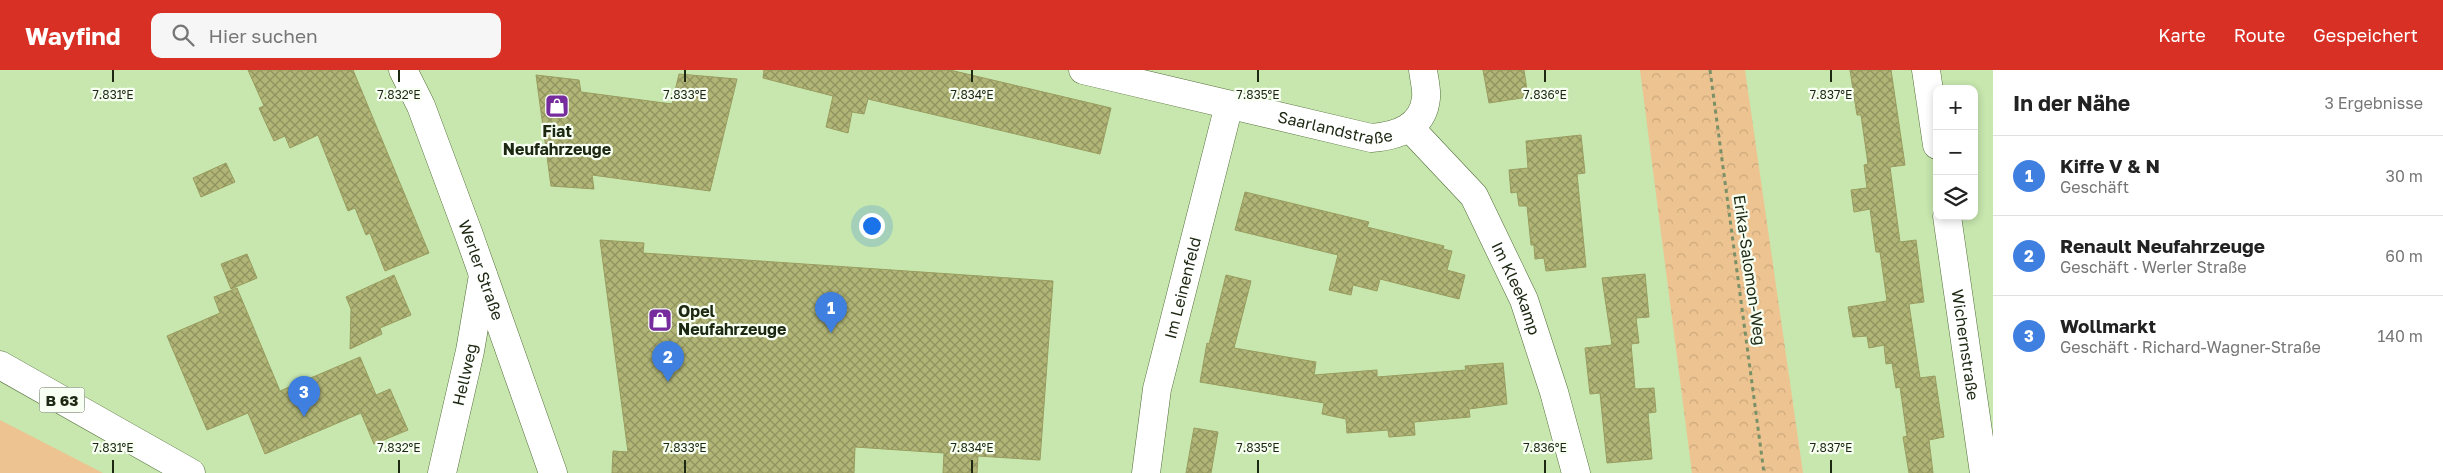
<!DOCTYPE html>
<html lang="de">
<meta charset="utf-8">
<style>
body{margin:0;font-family:"Golos Text",sans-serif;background:#f6f6f6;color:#222}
.controls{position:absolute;right:15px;top:15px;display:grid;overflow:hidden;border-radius:10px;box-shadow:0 2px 8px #0003}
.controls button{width:45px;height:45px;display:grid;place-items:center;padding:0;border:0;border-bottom:1px solid #e0e0e0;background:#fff;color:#222;font:25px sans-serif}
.you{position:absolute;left:871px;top:155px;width:18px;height:18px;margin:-12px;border:4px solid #fff;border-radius:50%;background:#1a73e8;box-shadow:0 0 0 8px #1a73e833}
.badge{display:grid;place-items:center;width:32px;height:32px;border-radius:50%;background:#d93025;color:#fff;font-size:16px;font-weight:700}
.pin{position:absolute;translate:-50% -41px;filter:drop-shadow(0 1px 2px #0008)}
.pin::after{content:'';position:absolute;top:26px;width:18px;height:15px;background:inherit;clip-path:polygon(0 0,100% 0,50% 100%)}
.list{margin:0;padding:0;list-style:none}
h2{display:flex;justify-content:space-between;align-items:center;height:65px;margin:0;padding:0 20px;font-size:21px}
h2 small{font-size:16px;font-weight:400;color:#767676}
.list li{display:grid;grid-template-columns:32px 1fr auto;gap:15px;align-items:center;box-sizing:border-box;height:80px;padding:0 20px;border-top:1px solid #e0e0e0}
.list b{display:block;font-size:19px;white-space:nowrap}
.list p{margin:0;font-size:16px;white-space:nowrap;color:#767676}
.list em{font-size:16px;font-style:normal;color:#767676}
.icon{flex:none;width:28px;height:28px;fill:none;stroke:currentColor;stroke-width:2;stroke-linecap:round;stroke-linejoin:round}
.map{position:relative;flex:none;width:1993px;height:403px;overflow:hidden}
header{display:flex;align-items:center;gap:30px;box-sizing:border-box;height:70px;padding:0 25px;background:#d93025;color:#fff}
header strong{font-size:24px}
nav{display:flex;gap:28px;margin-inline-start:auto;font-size:18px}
.search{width:350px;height:45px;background:#f6f6f6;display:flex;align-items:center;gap:12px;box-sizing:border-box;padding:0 18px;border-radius:10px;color:#767676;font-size:19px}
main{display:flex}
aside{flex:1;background:#fff}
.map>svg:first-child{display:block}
.forest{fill:url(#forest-crowns)}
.pitch{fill:#edc391}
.building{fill:url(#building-cross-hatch);stroke:#999c5f}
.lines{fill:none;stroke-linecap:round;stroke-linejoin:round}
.minor-casing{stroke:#526d39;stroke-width:29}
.tertiary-casing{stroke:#526d39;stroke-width:29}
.secondary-casing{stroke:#526d39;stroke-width:29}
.primary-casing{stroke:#526d39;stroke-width:29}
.path{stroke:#7a9167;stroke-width:3;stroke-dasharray:4 4;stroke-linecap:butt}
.minor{stroke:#fff;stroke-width:28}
.tertiary{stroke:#fff;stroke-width:28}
.secondary{stroke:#fff;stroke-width:28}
.primary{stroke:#fff;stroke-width:28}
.ticks{fill:none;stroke:#1c2812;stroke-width:2}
.labels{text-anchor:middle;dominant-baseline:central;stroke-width:4.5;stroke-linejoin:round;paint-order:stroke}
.shield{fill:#f8fff3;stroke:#5e6856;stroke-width:1}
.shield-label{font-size:15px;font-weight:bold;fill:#1c2812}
.street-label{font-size:16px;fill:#1c2812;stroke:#f8fff3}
.poi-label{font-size:16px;font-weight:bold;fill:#1c2812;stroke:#f8fff3}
.ticks-label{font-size:12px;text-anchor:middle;fill:#1c2812;stroke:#f8fff3;stroke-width:4.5;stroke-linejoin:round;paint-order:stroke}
</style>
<header>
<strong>Wayfind</strong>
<div class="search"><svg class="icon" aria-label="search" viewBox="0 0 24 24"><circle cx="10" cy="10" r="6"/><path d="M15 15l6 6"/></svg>Hier suchen</div>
<nav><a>Karte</a><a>Route</a><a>Gespeichert</a></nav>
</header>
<main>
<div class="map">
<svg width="1993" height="403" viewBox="0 0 1993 403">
<defs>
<pattern id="forest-crowns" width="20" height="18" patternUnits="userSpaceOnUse" patternTransform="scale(1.25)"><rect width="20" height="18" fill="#edc391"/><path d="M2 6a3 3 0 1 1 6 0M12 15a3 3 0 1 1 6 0" fill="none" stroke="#cba87c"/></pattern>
<pattern id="building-cross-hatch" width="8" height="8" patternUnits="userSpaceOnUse" patternTransform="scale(1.25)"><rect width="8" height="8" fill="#b1b576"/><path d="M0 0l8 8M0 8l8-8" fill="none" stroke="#8f935f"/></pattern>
</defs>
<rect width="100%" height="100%" fill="#c7e7ae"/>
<path class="forest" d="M1640,0h105l58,403h-111z"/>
<path class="pitch" d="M0,350l103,53h-103z"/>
<g class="building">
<path d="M248,0h105l76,183 -44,18 -15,-38 -4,2 -11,-27 -7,3 -30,-76 -28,13 -5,-12 -11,5 -15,-33 5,-2z"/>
<path d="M764,0h186l161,38 -11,46 -232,-55 -4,15 -12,-2 -4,21 -22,-6 7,-31 -70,-18z"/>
<path d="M1483,0h41l4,27 -39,6z"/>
<path d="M1850,0h41l14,95 -15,2 10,75 16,-2 8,62 -15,2 11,74 15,-2 9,61 -15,3 4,33h-24l-6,-36 4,-1 -7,-49 -4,1 -4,-25 -6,1 -2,-19 -15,3 -2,-12 -14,1 -5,-30 39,-6 -7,-49h-4l-6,-43 -16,3 -3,-22 16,-2 -3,-23 4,-1 -7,-49h-4z"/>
<path d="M679,4l58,5 -27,112 -118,-16 2,14 -43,-3 -15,-111 43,5 2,12 91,12z"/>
<path d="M1581,65l4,38 -8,1 9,93 -40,4 -2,-13 -9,1 -1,-14h-3l-4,-39h-8l-2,-14 -6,1 -2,-23 19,-2 -2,-27z"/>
<path d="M226,93l9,19 -34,15 -8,-19z"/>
<path d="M1245,122l124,30 -2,5 77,19 -1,3 9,2 -5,19 18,5 -6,24 -79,-20 -3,12 -24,-6 -2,10 -22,-5 9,-35 -103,-25z"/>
<path d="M600,170l44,3 -1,10 410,28 -13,179 -62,-4 -1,17h-34l1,-20 -89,-6 -1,26h-242l1,-22 15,1z"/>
<path d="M247,184l10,24 -26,11 -10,-25z"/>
<path d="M1645,204l4,43 -13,1 3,25 -8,1 4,45 19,-1 2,24 -8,1 4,46 -45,4 -7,-70 -10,1 -5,-46 27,-3 -10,-67z"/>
<path d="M394,205l17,40 -31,13 2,6 -32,15 1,-40 -5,-12z"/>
<path d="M1226,205l25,6 -17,67 82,14 -2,13 63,-5v7l89,-7 -1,-4 38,-3 4,41 -38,5 1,8 -56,5 1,13 -26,2 -1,-7 -41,3 -1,-14 -24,-5 2,-11 -124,-21 7,-39 2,1z"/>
<path d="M237,218l43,103 80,-34 16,38 14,-6 18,41 -34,14 -13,-31 -96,41 -17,-41 -41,17 -40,-94 53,-23 -6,-16z"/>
<path d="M1194,358l24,4 -7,41h-25z"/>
</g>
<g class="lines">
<g class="minor-casing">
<g id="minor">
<path id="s1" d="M1083,0l288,68c25,-2 52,-10 55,-40 1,-9 -2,-19 -3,-28"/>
<path d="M1926,0l11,75"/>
<path id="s2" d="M1410,58l64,68 50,104 30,92 22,81"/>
<path id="s3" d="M1947,146l37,257"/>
<path id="s4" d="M1146,403l11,-84 72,-284"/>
</g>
</g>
<g class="tertiary-casing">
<g id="tertiary">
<path id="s5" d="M442,403l28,-122 13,-76"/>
</g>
</g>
<g class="secondary-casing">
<g id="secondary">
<path id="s6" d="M403,0l18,36 48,129 84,238"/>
</g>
</g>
<g class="primary-casing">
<path id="primary" d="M0,295l191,108"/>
</g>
<path class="path" d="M1710,0l54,403"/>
<use href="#minor" class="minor"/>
<use href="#tertiary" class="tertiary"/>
<use href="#secondary" class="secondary"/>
<use href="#primary" class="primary"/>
</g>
<path class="ticks" d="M113,0v12M399,0v12M685,0v12M972,0v12M1258,0v12M1545,0v12M1831,0v12M113,390v13M399,390v13M685,390v13M972,390v13M1258,390v13M1545,390v13M1831,390v13"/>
<defs>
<g id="shop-square" transform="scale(1.25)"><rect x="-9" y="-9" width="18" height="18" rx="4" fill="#772c9e" stroke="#f8fff3"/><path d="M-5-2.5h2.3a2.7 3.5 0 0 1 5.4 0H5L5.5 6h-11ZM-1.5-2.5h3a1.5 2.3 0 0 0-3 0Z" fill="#fff"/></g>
</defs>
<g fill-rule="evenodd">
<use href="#shop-square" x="557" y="36"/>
<use href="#shop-square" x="660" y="250"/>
</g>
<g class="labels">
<rect class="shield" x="39.5" y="317.5" width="45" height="25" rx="4"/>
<g class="shield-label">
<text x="62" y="330">B 63</text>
</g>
<g class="street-label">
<text stroke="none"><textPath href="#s1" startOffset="259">Saarlandstraße</textPath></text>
<text stroke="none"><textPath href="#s6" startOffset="215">Werler Straße</textPath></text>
<text transform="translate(1750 200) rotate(82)">Erika-Salomon-Weg</text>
<text stroke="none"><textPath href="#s4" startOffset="189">Im Leinenfeld</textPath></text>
<text stroke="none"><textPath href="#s2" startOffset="195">Im Kleekamp</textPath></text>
<text stroke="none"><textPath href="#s3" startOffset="130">Wichernstraße</textPath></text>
<text stroke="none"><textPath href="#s5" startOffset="101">Hellweg</textPath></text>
</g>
<g class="poi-label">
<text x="557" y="61">Fiat<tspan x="557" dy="18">Neufahrzeuge</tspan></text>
<text x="678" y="241" text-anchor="start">Opel<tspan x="678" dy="18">Neufahrzeuge</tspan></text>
</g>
</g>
<g class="ticks-label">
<text x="113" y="29">7.831°E</text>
<text x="399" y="29">7.832°E</text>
<text x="685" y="29">7.833°E</text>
<text x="972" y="29">7.834°E</text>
<text x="1258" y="29">7.835°E</text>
<text x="1545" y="29">7.836°E</text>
<text x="1831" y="29">7.837°E</text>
<text x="113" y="382">7.831°E</text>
<text x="399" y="382">7.832°E</text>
<text x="685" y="382">7.833°E</text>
<text x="972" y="382">7.834°E</text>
<text x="1258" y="382">7.835°E</text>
<text x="1545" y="382">7.836°E</text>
<text x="1831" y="382">7.837°E</text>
</g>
</svg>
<div class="controls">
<button>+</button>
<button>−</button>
<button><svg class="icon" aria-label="layers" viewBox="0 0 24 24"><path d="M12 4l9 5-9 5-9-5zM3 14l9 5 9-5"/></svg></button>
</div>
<div class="you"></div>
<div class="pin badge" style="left:831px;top:263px;background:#3f7fe0">1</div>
<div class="pin badge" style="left:668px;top:312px;background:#3f7fe0">2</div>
<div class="pin badge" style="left:304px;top:347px;background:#3f7fe0">3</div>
</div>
<aside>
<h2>In der Nähe<small>3 Ergebnisse</small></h2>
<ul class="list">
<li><span class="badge" style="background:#3f7fe0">1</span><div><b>Kiffe V &amp; N</b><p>Geschäft</p></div><em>30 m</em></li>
<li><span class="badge" style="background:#3f7fe0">2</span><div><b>Renault Neufahrzeuge</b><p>Geschäft · Werler Straße</p></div><em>60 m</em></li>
<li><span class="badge" style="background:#3f7fe0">3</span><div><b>Wollmarkt</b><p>Geschäft · Richard-Wagner-Straße</p></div><em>140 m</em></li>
</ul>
</aside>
</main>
